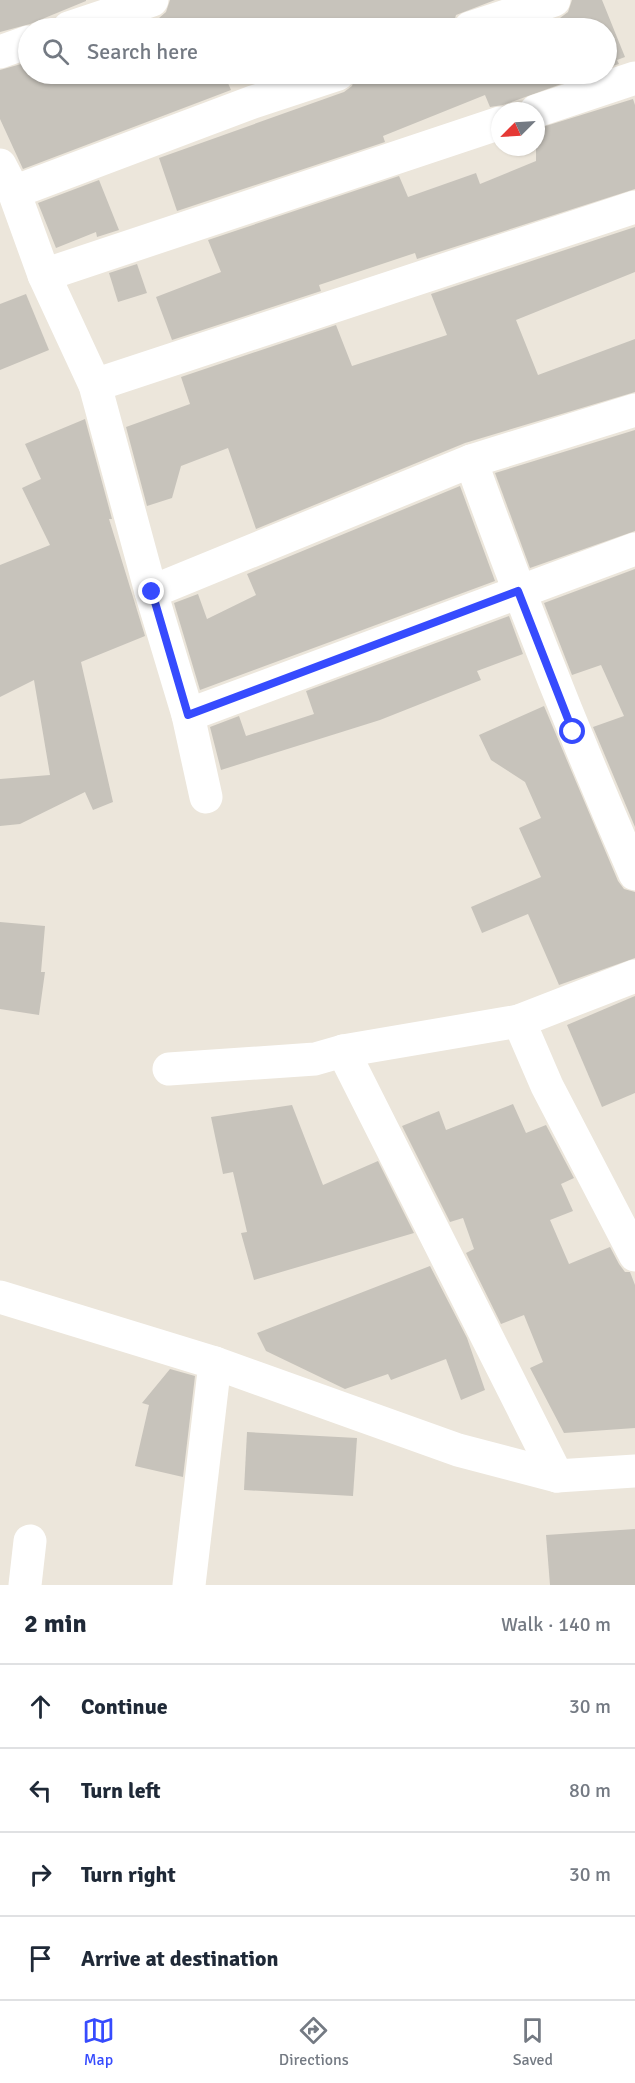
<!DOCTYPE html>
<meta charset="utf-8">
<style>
body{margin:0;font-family:Signika,sans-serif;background:#f2f2f3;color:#1f2937}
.compass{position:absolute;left:491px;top:102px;width:54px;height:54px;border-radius:50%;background:#fff;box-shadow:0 2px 4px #0004;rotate:246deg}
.stop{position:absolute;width:18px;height:18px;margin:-14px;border:4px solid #364bfe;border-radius:50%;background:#fff}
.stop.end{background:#364bfe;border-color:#fff;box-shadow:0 2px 6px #0008}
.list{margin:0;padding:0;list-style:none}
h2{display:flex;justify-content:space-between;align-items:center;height:78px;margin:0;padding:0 24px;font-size:26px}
h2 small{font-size:20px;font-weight:400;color:#747a83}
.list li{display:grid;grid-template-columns:39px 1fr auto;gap:18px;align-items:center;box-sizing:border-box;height:84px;padding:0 24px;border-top:2px solid #e0e1e3}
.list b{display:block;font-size:22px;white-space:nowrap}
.list em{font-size:20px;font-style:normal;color:#747a83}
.icon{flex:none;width:33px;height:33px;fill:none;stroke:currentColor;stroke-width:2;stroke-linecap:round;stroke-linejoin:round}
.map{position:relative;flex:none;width:635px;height:1585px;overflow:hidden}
.search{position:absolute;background:#fff;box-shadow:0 2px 4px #0004;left:18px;right:18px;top:18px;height:66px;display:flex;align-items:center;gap:15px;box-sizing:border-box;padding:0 21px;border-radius:33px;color:#747a83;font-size:22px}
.sheet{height:414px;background:#fff}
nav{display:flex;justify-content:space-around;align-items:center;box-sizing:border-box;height:84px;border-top:2px solid #e0e1e3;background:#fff;font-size:16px;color:#747a83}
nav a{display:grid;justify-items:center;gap:3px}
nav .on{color:#364bfe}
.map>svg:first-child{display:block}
.building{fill:#c7c3bb}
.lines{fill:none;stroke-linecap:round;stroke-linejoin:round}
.minor{stroke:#fff;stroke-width:33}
.route{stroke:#364bfe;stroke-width:8}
</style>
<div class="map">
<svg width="635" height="1585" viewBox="0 0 635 1585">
<rect width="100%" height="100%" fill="#ece6db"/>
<g class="building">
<path d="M0,0h86v1l-56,23 -30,8z"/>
<path d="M170,0h325l-39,15 -4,13h-326l33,-10 7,-6z"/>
<path d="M572,0h30l23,57 -8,3 2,4 -13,4v-40h-78l32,-10 8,-6z"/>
<path d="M28,62v12h95l3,8 24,-8h74l7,16 -208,79 -23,-50v-49z"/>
<path d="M356,74h233l-86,31 -13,2 -5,-12 -102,41 2,6 -208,69 -18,-53 185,-66 8,-6z"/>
<path d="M633,99l2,6v84l-218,70 -2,-6 -96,32 2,6 -149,49 -16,-43 65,-25 -13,-32 191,-64 9,21 68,-24 4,11 56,-23v-32z"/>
<path d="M99,180l20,50 -22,7 -1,-5 -40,16 -18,-45z"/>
<path d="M635,227v45l-119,48 22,55 97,-36v53l-170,51 -209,86 -28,-81 -47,18 -9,32 -25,8 -21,-79 64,-23 -9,-27 155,-52 16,41 95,-31 -16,-41z"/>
<path d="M137,264l10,29 -29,9 -9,-29z"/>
<path d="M26,294l23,56 -49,20v-66z"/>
<path d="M85,419l27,100h-3l36,117 -64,26 32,140 -20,8 -8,-18 -65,32 -20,2v-47l50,-4 -16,-95 -34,17v-132l50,-20 -28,-57 19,-9 -16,-35z"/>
<path d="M635,430v101l-105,37 -35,-95z"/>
<path d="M460,486l35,95 -295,109 -26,-87 24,-9 9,25 49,-24 -9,-21z"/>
<path d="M635,569v258l-42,-100 31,-11 -23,-51 -29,10 -28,-72z"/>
<path d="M509,616l14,38 -46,17 4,9 -101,40 -159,50 -11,-43 29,-11 7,20 68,-22 -8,-23z"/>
<path d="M544,706l74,175 6,8 11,3v66l-76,27 -31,-71 -46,19 -11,-26 70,-30 -22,-49 22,-10 -16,-36 -34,-22 -12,-25z"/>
<path d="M0,922l45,4 -4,46h4l-6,43 -39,-6z"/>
<path d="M635,996v97l-33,14 -35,-82z"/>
<path d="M513,1104l13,29 20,-8 28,53 -13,6 12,27 -23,9 19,44 41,-17 9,17 6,8h5l5,13v143l-71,5 -34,-65 13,-6 -19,-47 -23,9 -35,-71 8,-4 -11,-31 -13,4 -48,-96 37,-15 7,19z"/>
<path d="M292,1105l31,80 55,-24 36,72 -160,47 -13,-47 6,-1 -14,-60 -10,2 -12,-57z"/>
<path d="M430,1266l37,72 18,52 -24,10 -15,-41 -55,21 -3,-6 -43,15 -79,-38 -9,-18z"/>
<path d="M170,1369l25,7 -12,101 -48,-11 14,-61 -7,-2z"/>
<path d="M247,1432l110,6 -4,58 -109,-6z"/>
<path d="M635,1529v56h-85l-4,-50z"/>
</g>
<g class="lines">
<g class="minor">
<path d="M69,28l83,-28"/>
<path d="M470,28l84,-28"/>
<path d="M0,52l28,-10"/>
<path d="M536,111l99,-33"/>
<path d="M0,165l14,27 30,83 51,110 56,207 37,123 18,82"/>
<path d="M14,192l239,-90 85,-28"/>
<path d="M44,275l456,-152"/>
<path d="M95,385l540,-178"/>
<path d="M471,461c50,139 104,276 164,413"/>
<path d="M151,592l320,-131 164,-51"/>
<path d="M188,715l447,-166"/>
<path d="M519,1021l28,65 88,169"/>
<path d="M343,1051l214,425"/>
<path d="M169,1069l146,-10 28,-8 176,-30 116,-45"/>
<path d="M0,1297l215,66 243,87 99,26 78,-5"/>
<path d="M25,1585l5,-44"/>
<path d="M189,1585l26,-222"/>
</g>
</g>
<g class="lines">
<path class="route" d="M152,592l36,123 330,-124 55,141"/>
</g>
</svg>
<svg class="compass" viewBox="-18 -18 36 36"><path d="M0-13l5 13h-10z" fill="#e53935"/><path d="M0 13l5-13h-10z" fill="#747a83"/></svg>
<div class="stop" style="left:573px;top:732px"></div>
<div class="stop end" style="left:152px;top:592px"></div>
<div class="search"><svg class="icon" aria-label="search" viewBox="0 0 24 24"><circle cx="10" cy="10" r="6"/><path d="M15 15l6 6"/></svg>Search here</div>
</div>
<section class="sheet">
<h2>2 min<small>Walk · 140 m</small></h2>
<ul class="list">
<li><svg class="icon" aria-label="ahead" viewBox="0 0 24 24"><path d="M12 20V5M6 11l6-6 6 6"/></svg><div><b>Continue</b></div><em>30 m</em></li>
<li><svg class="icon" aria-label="left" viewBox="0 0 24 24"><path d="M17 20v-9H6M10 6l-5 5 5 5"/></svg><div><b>Turn left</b></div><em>80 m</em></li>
<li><svg class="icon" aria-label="right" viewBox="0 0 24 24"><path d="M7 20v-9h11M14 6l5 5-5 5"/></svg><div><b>Turn right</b></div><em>30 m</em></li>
<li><svg class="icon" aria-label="arrive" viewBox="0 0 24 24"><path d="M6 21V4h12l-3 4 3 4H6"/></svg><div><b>Arrive at destination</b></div></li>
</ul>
</section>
<nav>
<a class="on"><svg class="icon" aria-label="map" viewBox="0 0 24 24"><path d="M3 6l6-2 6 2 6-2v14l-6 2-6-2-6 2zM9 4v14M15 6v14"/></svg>Map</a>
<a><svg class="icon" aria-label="directions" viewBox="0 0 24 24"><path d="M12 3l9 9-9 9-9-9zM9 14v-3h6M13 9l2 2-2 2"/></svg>Directions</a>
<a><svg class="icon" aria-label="saved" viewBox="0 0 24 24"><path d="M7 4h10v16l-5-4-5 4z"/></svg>Saved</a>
</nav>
